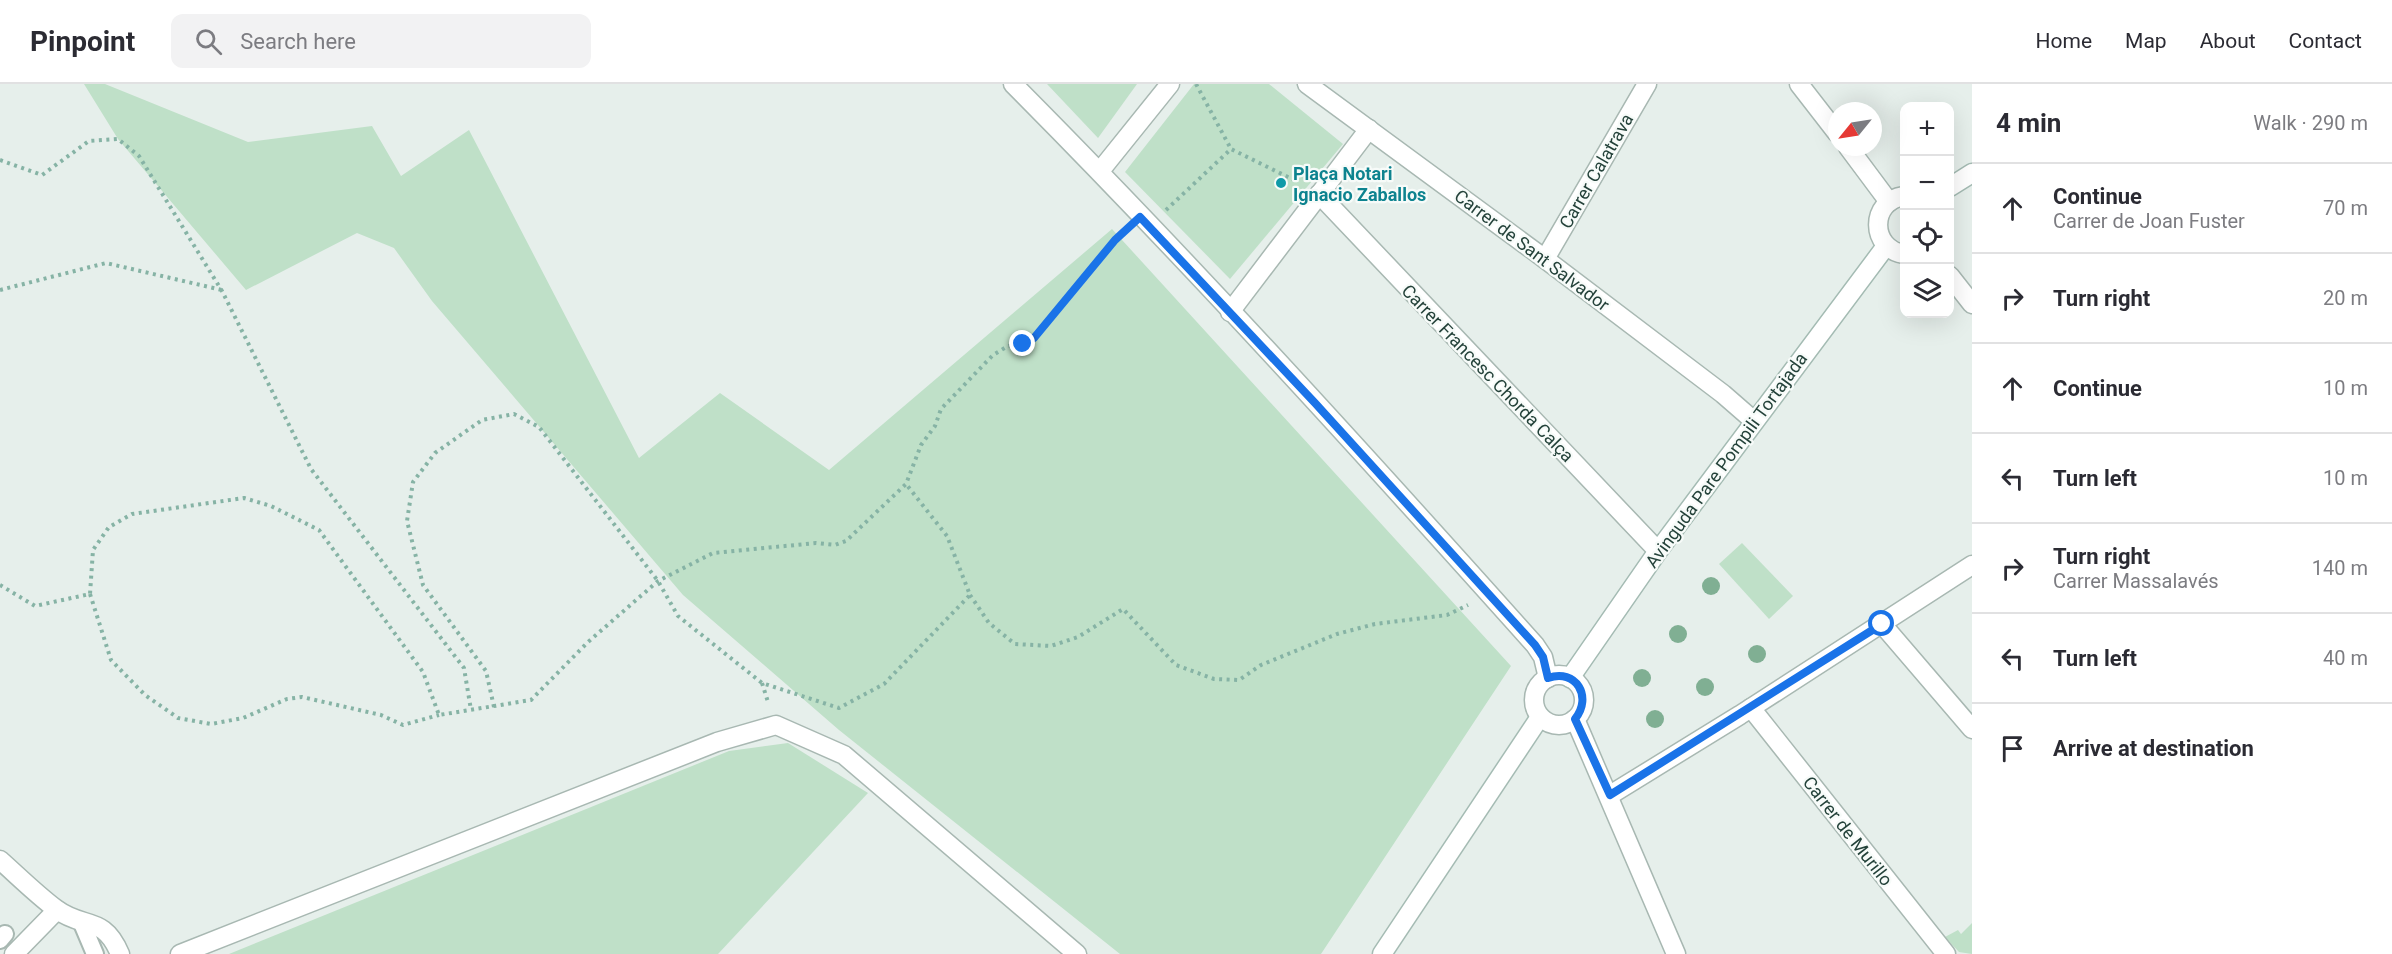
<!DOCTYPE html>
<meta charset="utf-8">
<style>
body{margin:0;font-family:Roboto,sans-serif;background:#f2f2f3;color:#2b2b33}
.controls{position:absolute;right:18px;top:18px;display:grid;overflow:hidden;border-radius:12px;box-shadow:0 6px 24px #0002}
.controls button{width:54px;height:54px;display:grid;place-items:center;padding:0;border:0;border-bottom:2px solid #e1e1e2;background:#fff;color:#2b2b33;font:30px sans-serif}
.compass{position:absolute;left:1828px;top:18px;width:54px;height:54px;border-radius:50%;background:#fff;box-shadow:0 6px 24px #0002;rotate:240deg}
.stop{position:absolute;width:18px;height:18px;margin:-14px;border:4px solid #1a73e8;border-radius:50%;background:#fff}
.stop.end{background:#1a73e8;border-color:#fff;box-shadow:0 2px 6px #0008}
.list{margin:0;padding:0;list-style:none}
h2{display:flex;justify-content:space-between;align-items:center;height:78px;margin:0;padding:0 24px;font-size:26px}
h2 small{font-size:20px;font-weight:400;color:#7c7c81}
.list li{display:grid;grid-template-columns:39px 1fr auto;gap:18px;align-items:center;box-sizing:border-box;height:90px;padding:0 24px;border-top:2px solid #e1e1e2}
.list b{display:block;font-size:22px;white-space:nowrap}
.list p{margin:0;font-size:20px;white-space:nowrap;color:#7c7c81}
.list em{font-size:20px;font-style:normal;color:#7c7c81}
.icon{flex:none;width:33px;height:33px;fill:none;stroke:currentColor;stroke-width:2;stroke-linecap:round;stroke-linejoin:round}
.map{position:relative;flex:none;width:1972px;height:870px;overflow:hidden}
header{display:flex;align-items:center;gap:36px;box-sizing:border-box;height:84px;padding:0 30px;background:#fff;border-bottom:2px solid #e1e1e2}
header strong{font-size:28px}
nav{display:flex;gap:33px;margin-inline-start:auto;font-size:21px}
.search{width:420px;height:54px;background:#f2f2f3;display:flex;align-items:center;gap:15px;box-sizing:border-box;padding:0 21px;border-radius:12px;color:#7c7c81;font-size:22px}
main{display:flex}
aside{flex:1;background:#fff}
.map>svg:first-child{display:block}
.green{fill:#bfe0c8}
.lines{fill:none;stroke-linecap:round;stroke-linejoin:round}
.lane-casing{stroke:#a8b8b2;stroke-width:20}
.street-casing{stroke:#a8b8b2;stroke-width:21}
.secondary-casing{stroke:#a4bbb3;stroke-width:21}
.path{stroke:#86b3a5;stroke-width:4;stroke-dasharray:3 4.5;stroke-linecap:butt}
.lane{stroke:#fff;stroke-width:16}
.street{stroke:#fff;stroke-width:18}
.secondary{stroke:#fff;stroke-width:18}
.tree{fill:#80af93}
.route{stroke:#1a73e8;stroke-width:8}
.culture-dot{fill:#0f9aa8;stroke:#f7fbf9;stroke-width:2}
.labels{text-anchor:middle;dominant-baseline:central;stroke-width:4.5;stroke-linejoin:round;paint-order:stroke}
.street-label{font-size:18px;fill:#24423a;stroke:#f7fbf9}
.culture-label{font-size:18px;font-weight:bold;fill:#0d838f;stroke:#f7fbf9;text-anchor:start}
</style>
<header>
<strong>Pinpoint</strong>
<div class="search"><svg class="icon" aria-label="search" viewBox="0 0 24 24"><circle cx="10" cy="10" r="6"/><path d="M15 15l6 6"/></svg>Search here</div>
<nav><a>Home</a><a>Map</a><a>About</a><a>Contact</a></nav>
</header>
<main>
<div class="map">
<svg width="1972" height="870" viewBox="0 0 1972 870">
<rect width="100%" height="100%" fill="#e6efeb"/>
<g class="green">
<path d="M84,0h21l143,58 124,-16 29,50 68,-46 170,328 81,-65 109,77 283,-241 399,437 -190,288h-201l-281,-224 -156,-135 -251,-294 -38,-53 -37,-15 -111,57 -128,-151z"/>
<path d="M1047,0h90l-39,54z"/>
<path d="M1194,0h75l74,60 -113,135 -105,-107z"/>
<path d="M1742,459l51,53 -24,23 -50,-55z"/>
<path d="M788,659l80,50 -150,161h-489l500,-203z"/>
<path d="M1972,839v31l-13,-2 -14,-15 13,-7 3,4z"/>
</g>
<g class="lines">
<g class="lane-casing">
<g id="lane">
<path d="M81,837l14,33"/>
<path d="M0,856l5,-6"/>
</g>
</g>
<g class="street-casing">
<g id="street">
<path d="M1013,0c180,181 352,371 522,561l8,12 5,21"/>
<path d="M1307,0l238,175 178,135 31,27"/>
<path d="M1799,0l38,49"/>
<path d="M1848,63l41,55"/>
<path d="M1100,87l70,-87"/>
<path d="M1319,110l339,357"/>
<path d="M1904,112c-35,5 -34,53 0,58"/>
<path d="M1545,175l102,-175"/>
<path d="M1950,192l22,28"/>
<path d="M1230,228l139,-183"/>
<path d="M1882,540l90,105"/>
<circle cx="1559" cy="616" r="25"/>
<path d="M1751,624l195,246"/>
<path d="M1575,635l101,235"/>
<path d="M1610,711l130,-80 232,-150"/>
<path d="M0,776c18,16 36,34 56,49 28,21 47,5 64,45"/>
<path d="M14,870l43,-44"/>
<path d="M180,870l537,-212 59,-17 68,30 233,199"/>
</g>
</g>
<g class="secondary-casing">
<g id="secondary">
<path d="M1950,103l22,-14"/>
<path d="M1570,594l88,-127 228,-305"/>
<path d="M1382,870l158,-237"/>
</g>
</g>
<g class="path">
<path d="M1196,0l35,65"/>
<path d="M0,76l42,15 47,-34 29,-2 21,17 83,135 89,178 153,199 7,42"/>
<path d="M1166,126l65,-61 67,33"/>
<path d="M0,206l106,-27 116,27"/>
<path d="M0,501l35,21 55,-12 3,-44 16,-23 23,-13 112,-16 27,8 48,24 104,142 16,43 92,-15 57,-58 70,-61 55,-28 103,-10 19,2 11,-4 60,-57 15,-39 14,-19 6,-17 52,-54 15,-9 15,-2 10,-6 91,-106"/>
<path d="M90,510l21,66 34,35 33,23 33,6 32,-6 44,-19 15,-2 79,18 22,10 36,-10"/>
<path d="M970,511l19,28 26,21 36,2 27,-9 45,-28 53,56 38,14 25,1 22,-15 76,-31 38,-10 72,-9 21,-10"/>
<path d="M762,599l6,19"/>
<path d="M494,623l-8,-36 -63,-86 -16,-64 6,-39 22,-29 47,-33 32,-6 25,13 119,154 20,35 84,67 77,25 45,-24 86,-89 -23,-59 -41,-52"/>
</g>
<use href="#lane" class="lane"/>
<use href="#street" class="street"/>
<use href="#secondary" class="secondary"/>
</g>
<g class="tree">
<circle cx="1711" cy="502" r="9"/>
<circle cx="1678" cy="550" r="9"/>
<circle cx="1757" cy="570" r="9"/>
<circle cx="1642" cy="594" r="9"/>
<circle cx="1705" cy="603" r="9"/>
<circle cx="1655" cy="635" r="9"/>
</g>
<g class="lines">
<path class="route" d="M1023,260l11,-6 81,-98 25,-23 175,186 220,242 8,12 5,21c28,-10 45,19 27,41l35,76 272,-171"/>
</g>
<circle class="culture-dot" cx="1281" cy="99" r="6"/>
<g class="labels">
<g class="street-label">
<text transform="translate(1596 87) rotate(-60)">Carrer Calatrava</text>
<text transform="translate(1532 166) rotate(37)">Carrer de Sant Salvador</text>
<text transform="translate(1488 289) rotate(46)">Carrer Francesc Chorda Calça</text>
<text transform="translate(1726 376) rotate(-54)">Avinguda Pare Pompili Tortajada</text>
<text transform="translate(1848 747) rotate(52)">Carrer de Murillo</text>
</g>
<g class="culture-label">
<text x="1293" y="89">Plaça Notari<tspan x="1293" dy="21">Ignacio Zaballos</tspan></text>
</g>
</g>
</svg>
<div class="controls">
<button>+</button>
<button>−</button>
<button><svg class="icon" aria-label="locate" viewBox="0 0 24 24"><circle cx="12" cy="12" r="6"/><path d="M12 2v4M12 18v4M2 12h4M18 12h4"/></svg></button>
<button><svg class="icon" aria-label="layers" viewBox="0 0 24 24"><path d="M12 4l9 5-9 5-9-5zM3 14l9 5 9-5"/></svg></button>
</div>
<svg class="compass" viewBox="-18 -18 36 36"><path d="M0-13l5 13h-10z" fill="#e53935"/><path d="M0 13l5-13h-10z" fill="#7c7c81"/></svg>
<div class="stop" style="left:1882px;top:540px"></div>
<div class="stop end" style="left:1023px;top:260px"></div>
</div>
<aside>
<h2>4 min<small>Walk · 290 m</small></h2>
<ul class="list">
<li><svg class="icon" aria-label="ahead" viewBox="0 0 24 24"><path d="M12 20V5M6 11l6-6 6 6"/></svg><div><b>Continue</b><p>Carrer de Joan Fuster</p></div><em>70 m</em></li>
<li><svg class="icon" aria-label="right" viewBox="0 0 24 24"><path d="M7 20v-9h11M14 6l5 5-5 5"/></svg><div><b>Turn right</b></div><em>20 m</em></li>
<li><svg class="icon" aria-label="ahead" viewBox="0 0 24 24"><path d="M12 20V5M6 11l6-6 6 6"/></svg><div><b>Continue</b></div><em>10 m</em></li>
<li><svg class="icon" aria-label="left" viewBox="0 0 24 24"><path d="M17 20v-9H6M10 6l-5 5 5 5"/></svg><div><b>Turn left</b></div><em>10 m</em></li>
<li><svg class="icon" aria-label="right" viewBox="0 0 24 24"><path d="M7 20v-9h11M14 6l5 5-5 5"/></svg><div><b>Turn right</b><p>Carrer Massalavés</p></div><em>140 m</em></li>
<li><svg class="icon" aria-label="left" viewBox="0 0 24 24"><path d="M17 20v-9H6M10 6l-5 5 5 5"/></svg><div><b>Turn left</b></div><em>40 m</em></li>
<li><svg class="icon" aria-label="arrive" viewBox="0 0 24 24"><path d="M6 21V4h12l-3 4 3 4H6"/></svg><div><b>Arrive at destination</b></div></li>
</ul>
</aside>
</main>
